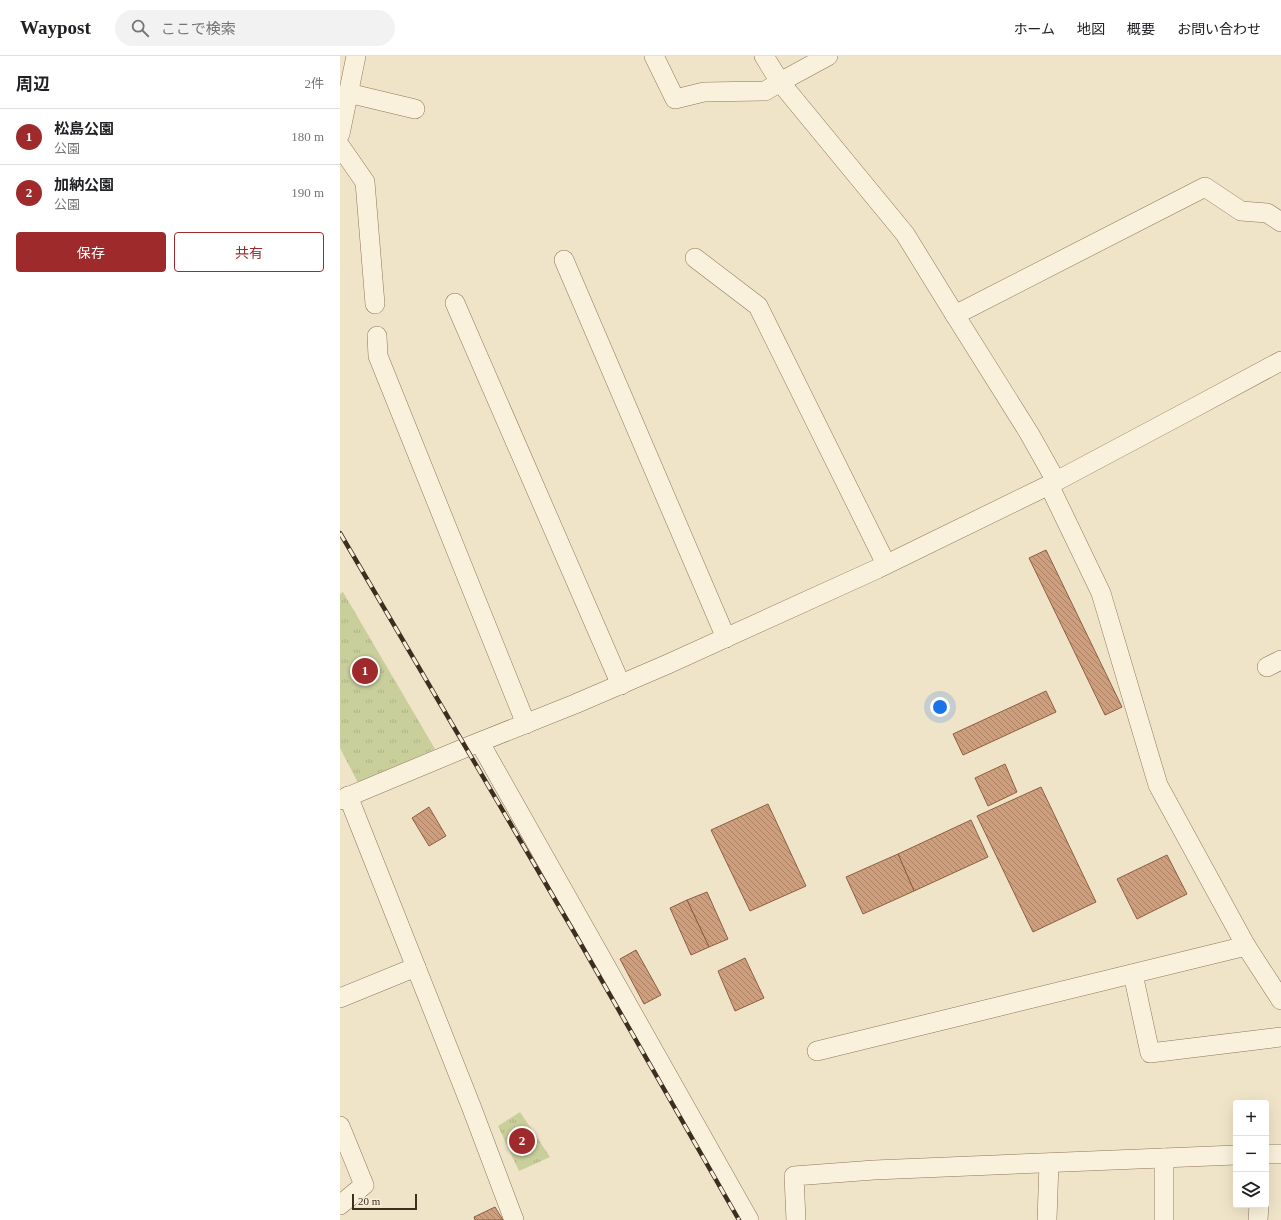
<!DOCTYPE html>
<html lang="ja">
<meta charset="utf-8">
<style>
body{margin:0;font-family:"Times New Roman","Noto Sans JP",serif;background:#f2f2f2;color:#202124}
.controls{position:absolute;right:12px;bottom:12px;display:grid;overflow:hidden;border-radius:4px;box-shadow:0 4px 16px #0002}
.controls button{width:36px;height:36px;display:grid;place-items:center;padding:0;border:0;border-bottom:1px solid #e0e0e0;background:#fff;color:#202124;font:20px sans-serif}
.scale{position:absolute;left:12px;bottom:10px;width:65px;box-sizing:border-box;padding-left:4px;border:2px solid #3d2e20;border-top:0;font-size:11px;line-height:14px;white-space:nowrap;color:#3d2e20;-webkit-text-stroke:3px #f7eed8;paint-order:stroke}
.you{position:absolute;left:600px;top:651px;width:14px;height:14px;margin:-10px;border:3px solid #fff;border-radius:50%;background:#1a73e8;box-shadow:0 0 0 6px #1a73e833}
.badge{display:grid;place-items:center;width:26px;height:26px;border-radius:50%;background:#9e2a2b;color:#fff;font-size:13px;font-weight:700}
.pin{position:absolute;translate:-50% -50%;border:2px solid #fff;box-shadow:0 1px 4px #0006}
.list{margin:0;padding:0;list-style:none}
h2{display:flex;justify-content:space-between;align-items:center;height:52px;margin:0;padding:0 16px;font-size:17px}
h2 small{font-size:13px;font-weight:400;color:#757577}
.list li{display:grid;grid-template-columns:26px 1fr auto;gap:12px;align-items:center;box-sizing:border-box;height:56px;padding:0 16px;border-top:1px solid #e0e0e0}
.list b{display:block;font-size:15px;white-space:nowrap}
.list p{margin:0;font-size:13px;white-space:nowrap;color:#757577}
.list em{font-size:13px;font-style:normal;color:#757577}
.actions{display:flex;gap:8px;padding:12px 16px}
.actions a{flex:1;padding:9px 0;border:1px solid #9e2a2b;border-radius:4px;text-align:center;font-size:14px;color:#9e2a2b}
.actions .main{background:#9e2a2b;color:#fff}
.icon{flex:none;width:22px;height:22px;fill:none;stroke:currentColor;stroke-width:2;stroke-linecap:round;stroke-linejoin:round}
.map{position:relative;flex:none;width:941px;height:1164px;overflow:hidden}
header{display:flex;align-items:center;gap:24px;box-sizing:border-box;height:56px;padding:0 20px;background:#fff;border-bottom:1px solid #e0e0e0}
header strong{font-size:19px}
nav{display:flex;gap:22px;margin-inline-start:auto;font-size:14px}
.search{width:280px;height:36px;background:#f2f2f2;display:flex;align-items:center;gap:10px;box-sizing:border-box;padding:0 14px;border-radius:22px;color:#757577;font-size:15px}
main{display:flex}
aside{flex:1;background:#fff}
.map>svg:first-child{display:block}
.park{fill:url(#park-tufts)}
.building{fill:url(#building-back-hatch);stroke:#8d5f41}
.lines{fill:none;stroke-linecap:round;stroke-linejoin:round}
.street-casing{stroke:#8d765c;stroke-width:20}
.street{stroke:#faf1dc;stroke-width:19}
.rail-casing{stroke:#3d2e20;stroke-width:4.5}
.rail{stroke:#f7eed8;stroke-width:3;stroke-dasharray:9;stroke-linecap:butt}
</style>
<header>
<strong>Waypost</strong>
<div class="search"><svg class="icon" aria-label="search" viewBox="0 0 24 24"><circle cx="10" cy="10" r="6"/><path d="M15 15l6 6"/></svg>ここで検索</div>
<nav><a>ホーム</a><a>地図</a><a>概要</a><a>お問い合わせ</a></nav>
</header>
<main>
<aside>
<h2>周辺<small>2件</small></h2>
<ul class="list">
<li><span class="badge">1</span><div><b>松島公園</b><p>公園</p></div><em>180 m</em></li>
<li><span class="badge">2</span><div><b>加納公園</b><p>公園</p></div><em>190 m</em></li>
</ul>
<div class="actions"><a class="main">保存</a><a>共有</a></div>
</aside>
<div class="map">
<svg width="941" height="1164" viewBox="0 0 941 1164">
<defs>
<pattern id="park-tufts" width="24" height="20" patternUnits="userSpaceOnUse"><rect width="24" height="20" fill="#c9cf9b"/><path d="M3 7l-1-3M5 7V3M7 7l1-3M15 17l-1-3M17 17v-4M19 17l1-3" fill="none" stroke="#aeb285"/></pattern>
<pattern id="building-back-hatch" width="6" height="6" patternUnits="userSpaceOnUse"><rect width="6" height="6" fill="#cf9f7d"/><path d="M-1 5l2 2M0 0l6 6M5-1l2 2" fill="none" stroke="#a98266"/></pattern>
</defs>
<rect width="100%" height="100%" fill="#f0e4c8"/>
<g class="park">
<path d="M3,536l92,157 -77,34 -18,-35v-154z"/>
<path d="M180,1056l30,45 -31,14 -21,-45z"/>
</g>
<g class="building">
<path d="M706,494l76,157 -17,8 -76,-157z"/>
<path d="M706,635l10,21 -93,43 -10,-21z"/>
<path d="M665,708l12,28 -29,14 -13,-28z"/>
<path d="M701,731l55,115 -63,30 -56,-116z"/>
<path d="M428,748l38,82 -56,25 -39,-81z"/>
<path d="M89,751l17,29 -17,10 -17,-28z"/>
<path d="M631,764l17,37 -74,34 -16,-37z"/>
<path d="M558,798l16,37 -51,23 -17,-37z"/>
<path d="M827,799l20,39 -50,25 -20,-40z"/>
<path d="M367,836l21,47 -19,8 -22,-47z"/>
<path d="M347,844l22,47 -18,8 -21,-47z"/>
<path d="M296,894l25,45 -17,9 -24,-45z"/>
<path d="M405,902l19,40 -29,13 -17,-40z"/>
<path d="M155,1151l8,13h-28l-1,-3z"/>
</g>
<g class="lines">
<g class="street-casing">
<g id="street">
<path d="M314,0l21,43 29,-7 61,-1 15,-9 125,152 50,81"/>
<path d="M424,0l16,26 48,-26"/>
<path d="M8,37l67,16"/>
<path d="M0,78l16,-78"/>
<path d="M0,90l25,36 10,122"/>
<path d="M355,202l63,48 128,258"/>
<path d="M224,204l162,378"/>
<path d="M115,247l166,382"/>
<path d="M37,280l1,20 148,368"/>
<path d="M716,425l-27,-48 -74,-118 250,-128 36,24 26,2 14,9"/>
<path d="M709,429l52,108 57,192 88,161 35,54"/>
<path d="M927,611l14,-7"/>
<path d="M140,687l269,477"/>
<path d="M8,740l123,310 43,114"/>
<path d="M0,744l127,-53 108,-43 93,-40 209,-95 172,-84 139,-74 93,-50"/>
<path d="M793,918l17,79 131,-16"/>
<path d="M0,942l76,-31"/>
<path d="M477,995l429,-105"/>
<path d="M0,1070l24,59 -24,20"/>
<path d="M926,1098h15"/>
<path d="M456,1164l-2,-44 80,-6 362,-15"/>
<path d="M707,1164l2,-57"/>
<path d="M824,1164v-62"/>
<path d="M918,1164l1,-15"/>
</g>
</g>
<use href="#street" class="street"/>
<g class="rail-casing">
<path id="rail" d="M0,477l234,399 165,288"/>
</g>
<use href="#rail" class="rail"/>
</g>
</svg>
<div class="controls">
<button>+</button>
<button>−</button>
<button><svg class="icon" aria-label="layers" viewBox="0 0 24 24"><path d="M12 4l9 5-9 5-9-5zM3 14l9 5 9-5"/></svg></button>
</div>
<div class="scale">20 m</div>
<div class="you"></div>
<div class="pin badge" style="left:25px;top:615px">1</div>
<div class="pin badge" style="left:182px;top:1085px">2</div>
</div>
</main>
